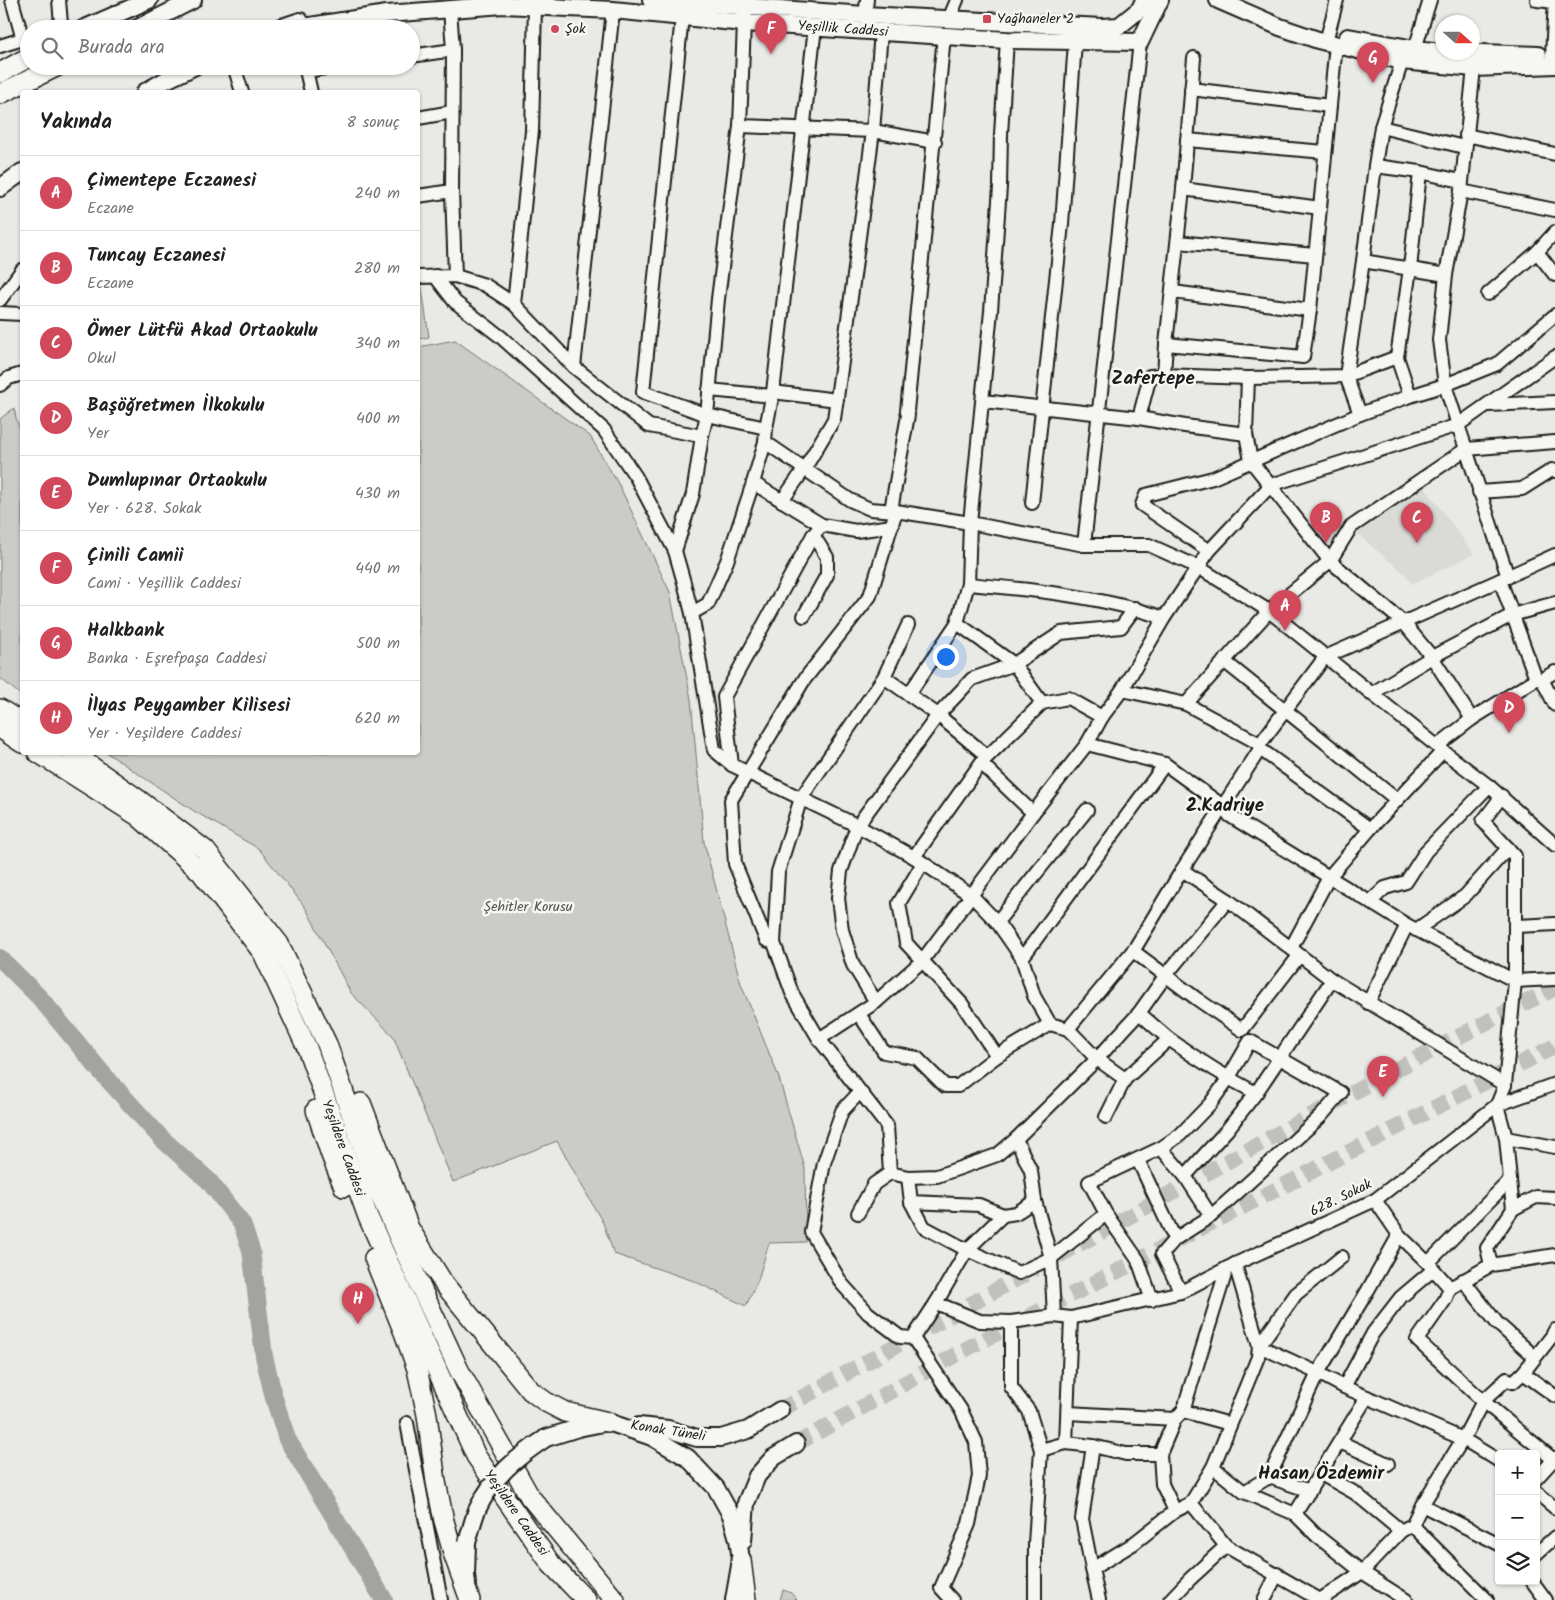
<!DOCTYPE html>
<html lang="tr">
<meta charset="utf-8">
<style>
body{margin:0;font-family:Kalam,sans-serif;background:#f6f6f6;color:#222}
.controls{position:absolute;right:15px;bottom:15px;display:grid;overflow:hidden;border-radius:5px;box-shadow:0 1px 4px #0004}
.controls button{width:45px;height:45px;display:grid;place-items:center;padding:0;border:0;border-bottom:1px solid #e0e0e0;background:#fff;color:#222;font:25px sans-serif}
.compass{position:absolute;left:1435px;top:15px;width:45px;height:45px;border-radius:50%;background:#fff;box-shadow:0 1px 4px #0004;rotate:111deg}
.you{position:absolute;left:945px;top:656px;width:18px;height:18px;margin:-12px;border:4px solid #fff;border-radius:50%;background:#1a73e8;box-shadow:0 0 0 8px #1a73e833}
.badge{display:grid;place-items:center;width:32px;height:32px;border-radius:50%;background:#d1495b;color:#fff;font-size:16px;font-weight:700}
.pin{position:absolute;translate:-50% -41px;filter:drop-shadow(0 1px 2px #0008)}
.pin::after{content:'';position:absolute;top:26px;width:18px;height:15px;background:inherit;clip-path:polygon(0 0,100% 0,50% 100%)}
.list{margin:0;padding:0;list-style:none}
h2{display:flex;justify-content:space-between;align-items:center;height:65px;margin:0;padding:0 20px;font-size:21px}
h2 small{font-size:16px;font-weight:400;color:#767676}
.list li{display:grid;grid-template-columns:32px 1fr auto;gap:15px;align-items:center;box-sizing:border-box;height:75px;padding:0 20px;border-top:1px solid #e0e0e0}
.list b{display:block;font-size:19px;white-space:nowrap}
.list p{margin:0;font-size:16px;white-space:nowrap;color:#767676}
.list em{font-size:16px;font-style:normal;color:#767676}
.icon{flex:none;width:28px;height:28px;fill:none;stroke:currentColor;stroke-width:2;stroke-linecap:round;stroke-linejoin:round}
.map{position:relative;flex:none;width:1555px;height:1600px;overflow:hidden}
.search{position:absolute;background:#fff;box-shadow:0 1px 4px #0004;left:20px;top:20px;width:400px;height:55px;display:flex;align-items:center;gap:12px;box-sizing:border-box;padding:0 18px;border-radius:28px;color:#767676;font-size:19px}
.panel{position:absolute;background:#fff;box-shadow:0 1px 4px #0004;left:20px;top:90px;width:400px;height:665px;border-radius:5px}
.map>svg:first-child{display:block}
.built{fill:#dadad6}
.green{fill:#cbcbc7;stroke:#747472}
.lines{fill:none;stroke-linecap:round;stroke-linejoin:round}
.river{stroke:#a3a3a1;stroke-width:18}
.major-tunnel{stroke:#c0c0bd;stroke-width:16;stroke-dasharray:16 8;stroke-linecap:butt}
.minor-casing{stroke:#1c1c1c;stroke-width:16}
.major-casing{stroke:#1c1c1c;stroke-width:20}
.highway-casing{stroke:#1c1c1c;stroke-width:22}
.minor{stroke:#f6f6f2;stroke-width:12}
.major{stroke:#f6f6f2;stroke-width:16}
.highway{stroke:#f6f6f2;stroke-width:19}
.major-bridge-casing{stroke:#1c1c1c;stroke-width:20;stroke-linecap:butt}
.major-bridge{stroke:#f6f6f2;stroke-width:16}
.poi-dot{fill:#d1495b;stroke:#f6f6f2;stroke-width:2}
.labels{text-anchor:middle;dominant-baseline:central;stroke-width:5;stroke-linejoin:round;paint-order:stroke}
.poi-label{font-size:14px;fill:#1c1c1c;stroke:#f6f6f2;text-anchor:start}
.street-label{font-size:14px;fill:#1c1c1c;stroke:#f6f6f2}
.park-label{font-size:14px;fill:#51514f;stroke:#f6f6f2}
.district-label{font-size:19px;font-weight:bold;fill:#1c1c1c;stroke:#f6f6f2}
</style>
<div class="map">
<svg width="1555" height="1600" viewBox="0 0 1555 1600">
<rect width="100%" height="100%" fill="#e9e9e5"/>
<filter id="ink" filterUnits="userSpaceOnUse"><feTurbulence type="fractalNoise" baseFrequency=".02" numOctaves="2"/><feDisplacementMap in="SourceGraphic" scale="10" xChannelSelector="R" yChannelSelector="G"/><feConvolveMatrix kernelMatrix="1 2 1 2 8 2 1 2 1" color-interpolation-filters="sRGB"/></filter>
<g filter="url(#ink)">
<path class="built" d="M1421,482l53,72 -62,30 -7,-10 -50,-42z"/>
<g class="green">
<path d="M418,282h3l8,55 -11,2z"/>
<path d="M455,340l135,96 29,49 51,107 21,107 13,143 37,142 37,91 27,93 1,74 -37,1 -11,37 -12,26 -52,-25 -80,-27 -11,-31 -46,-82 -104,41 -60,-146 -42,-43 -46,-86 -46,-58 -65,-38 -87,-58 311,-1v-405z"/>
<path d="M14,408l2,10 6,17v261l-22,-18v-259z"/>
<path d="M783,1590l8,3 6,7h-17z"/>
</g>
<g class="lines">
<path class="river" d="M0,958l40,40 62,75 59,65 48,43 33,43 9,26 13,106 10,42 13,41 97,161"/>
<g class="major-tunnel">
<path d="M1058,1256c164,-91 328,-185 497,-268"/>
<path d="M780,1410l256,-142"/>
<path d="M796,1444l172,-96 587,-302"/>
</g>
<g class="minor-casing">
<g id="minor">
<path d="M12,0l11,40"/>
<path d="M59,0l2,24 6,5"/>
<path d="M1537,0l18,2"/>
<path d="M450,9l3,41 -1,141 3,85"/>
<path d="M865,15l2,-15"/>
<path d="M682,17l-39,375 64,23 59,13 -1,14 85,58 20,9 26,2 74,12 114,22h65l49,22 71,44 174,140 46,35 66,59"/>
<path d="M949,19l8,-19"/>
<path d="M49,29l12,-5"/>
<path d="M1328,34l9,-34"/>
<path d="M0,46l29,-9"/>
<path d="M1415,49l15,-49"/>
<path d="M411,56l42,-6"/>
<path d="M1552,56l3,-56"/>
<path d="M234,66l8,26"/>
<path d="M305,66l6,26"/>
<path d="M307,71l30,-5"/>
<path d="M1191,89l139,17"/>
<path d="M418,118l34,-6"/>
<path d="M740,126l133,5 62,11"/>
<path d="M1381,127l83,20"/>
<path d="M1466,135l89,19"/>
<path d="M1187,140l138,12"/>
<path d="M1375,166l45,6 41,9"/>
<path d="M1183,189l137,19"/>
<path d="M1461,191l94,19"/>
<path d="M418,196l34,-5"/>
<path d="M1178,242l137,13"/>
<path d="M1537,252l18,23"/>
<path d="M1363,261l83,14"/>
<path d="M435,276l20,26 46,35 103,93 32,47 39,74 8,28 9,34 22,137 18,15 122,59 60,33 58,39 25,26 25,36 12,38 16,28"/>
<path d="M418,277l37,-1 30,9 29,19 60,63 75,59 53,10"/>
<path d="M1173,292l137,18"/>
<path d="M1488,294l49,-42 18,-20"/>
<path d="M0,300l22,-30"/>
<path d="M514,304l18,-173 3,-125"/>
<path d="M0,313l22,1"/>
<path d="M1166,344l137,13 7,-47 26,-266"/>
<path d="M574,367l39,-357"/>
<path d="M1164,375l2,-31 17,-155 11,-131"/>
<path d="M1248,378l-2,56 5,27 79,100 74,62 28,34 40,62"/>
<path d="M0,385l9,-7 13,-4"/>
<path d="M709,390l63,6"/>
<path d="M773,392l64,8"/>
<path d="M1410,396l-13,-39 13,-88 10,-97"/>
<path d="M983,401l156,17 46,8 61,8"/>
<path d="M1488,405l67,-3"/>
<path d="M1360,414l-14,-38 17,-115 12,-95 6,-39 21,-66"/>
<path d="M1139,418l11,-42 14,-1 84,3 98,-2 51,-19"/>
<path d="M766,428l7,-36 42,-365"/>
<path d="M753,483l69,42 34,6 36,-5"/>
<path d="M1479,492l43,-3 30,-19 3,1"/>
<path d="M782,501l23,-33 29,-49 19,-136 20,-152 8,-99"/>
<path d="M1032,503l30,-279 13,-182"/>
<path d="M891,510l17,-95 -1,-4 37,-375"/>
<path d="M896,511l-26,85 -66,84 -73,120 4,64 31,76 8,3 18,50 27,46 68,87 3,47 18,4 29,-1 60,-21 19,-16"/>
<path d="M1084,545l56,-503"/>
<path d="M675,551l18,-57 9,-58 5,-21 11,-116 22,-173 4,-103 4,-23"/>
<path d="M1209,551l-67,-46 4,-10 67,-17 147,-64 50,-18 35,-11 52,-21 58,-49"/>
<path d="M1508,577l-42,-128 89,-7"/>
<path d="M1500,580l36,99"/>
<path d="M968,584c66,6 133,12 196,34"/>
<path d="M692,613l16,-9 19,-43 26,-78 12,-41"/>
<path d="M804,616l23,-41v-18l-14,-22"/>
<path d="M957,623l57,41 28,39"/>
<path d="M1224,661l173,139"/>
<path d="M884,677l54,38 49,41"/>
<path d="M1542,679l13,26"/>
<path d="M1122,690l64,14 74,40v5l-37,57 7,10 177,109 108,56 40,-2"/>
<path d="M909,694l48,-71 11,-39 2,-61 21,-212 9,-124 1,-53 6,-94"/>
<path d="M1371,694l61,-37 80,-42 43,-12"/>
<path d="M1186,704l83,-93 61,-50 21,-34 115,-78 -8,-24 97,-68"/>
<path d="M1087,744l78,20 58,42 -41,64"/>
<path d="M1260,744l65,-87 175,-77 55,-25"/>
<path d="M1437,746l35,-27 64,-40h6l13,-7"/>
<path d="M1260,749l110,80"/>
<path d="M981,763l52,50"/>
<path d="M732,765l-8,-68 89,-162 9,-10"/>
<path d="M1502,796l-19,25 32,35v125l-10,104"/>
<path d="M914,857l67,-94 61,-60 26,-5 34,19"/>
<path d="M923,863l-24,40 7,40 56,61 35,52"/>
<path d="M1370,902l15,-14 21,-6 20,-31 63,-65"/>
<path d="M997,922l90,-112"/>
<path d="M1516,926l39,-2"/>
<path d="M1416,930l49,-34 43,-48"/>
<path d="M774,943l4,-71 23,-74 83,-121 24,-52"/>
<path d="M1291,948l38,-71 41,-48 73,-78"/>
<path d="M1133,951l64,48 45,31 57,-74"/>
<path d="M1022,958l143,-194"/>
<path d="M876,1002l-23,-37 -11,-35 -4,-32 3,-27 16,-45 81,-111 34,-36 42,-15 47,-31 60,-6 14,-19"/>
<path d="M1368,1003l39,-78"/>
<path d="M1139,1013l30,26"/>
<path d="M859,1014l25,38 33,6 28,28h13l39,-30 53,-32 18,5 67,-81 47,-78 46,30 104,80 173,105 -8,20 9,33 4,42 -82,83 -29,-28 -24,-35"/>
<path d="M1068,1029l29,30 42,-46 27,-38 62,-75"/>
<path d="M819,1039l57,-37 46,-41 111,-148 54,-69 15,-27 20,-27 42,-72 45,-67 62,-66 187,-60 -13,-40 -6,-45 7,-65 15,-84 13,-123"/>
<path d="M1125,1079l44,-40c28,20 56,38 87,54"/>
<path d="M860,1092l-18,19 -18,52 -13,69 31,52 26,29 32,24 13,1 48,72 15,32 3,34 -10,48 -28,64 11,12"/>
<path d="M1506,1138l49,9"/>
<path d="M1161,1148l24,28"/>
<path d="M1138,1160l37,79"/>
<path d="M908,1177l3,25 68,3 24,10"/>
<path d="M1510,1180l3,29"/>
<path d="M1555,1198l-19,-1 -23,12 -26,39 4,17 -41,23 -5,12 -28,40 66,61 72,60"/>
<path d="M911,1202l13,25 43,23 36,-35 13,-2 19,-12"/>
<path d="M858,1213l16,-29 16,-11"/>
<path d="M1106,1214l32,46 14,40"/>
<path d="M1211,1216l-26,-40 42,-46 29,-37 76,-113"/>
<path d="M1342,1257l-46,37 -37,52 -1,11 -45,110 31,25 51,22 22,22 45,36 44,28"/>
<path d="M1235,1264l24,82 59,27 26,14 119,52 36,22"/>
<path d="M1429,1264l21,24"/>
<path d="M1491,1265l64,-10"/>
<path d="M1463,1280l34,43 38,34"/>
<path d="M1181,1292l-19,-38 13,-15 36,-23 35,-31 75,-69 20,-23 -91,-52 -22,38 -18,25 -30,31 -19,13 -72,34 17,32 -55,44 -32,15 -52,-23 -31,53 44,18 31,1 43,-6 17,2 110,-26 54,-28 140,-64 122,-95 58,-21"/>
<path d="M1054,1316l-3,-58 -16,-57 -4,-30 -15,-32 81,-80 28,20 -19,38"/>
<path d="M1011,1322v65l18,24 12,39"/>
<path d="M913,1338l23,-35"/>
<path d="M1523,1373l32,23"/>
<path d="M1344,1387l29,-54 28,-36 32,-27"/>
<path d="M1183,1411l44,-143"/>
<path d="M1068,1413l107,6"/>
<path d="M407,1423l34,177"/>
<path d="M1340,1442l48,22"/>
<path d="M1066,1443l27,3 33,8h34"/>
<path d="M1321,1474l34,19 46,38 11,-6 75,75"/>
<path d="M1269,1477l41,14"/>
<path d="M1536,1479l19,-21"/>
<path d="M1244,1492l25,-15 49,-104 50,-83 31,-55"/>
<path d="M1536,1492l19,16"/>
<path d="M1191,1503l22,-36"/>
<path d="M1422,1505l77,39"/>
<path d="M1175,1511l-13,-27 -2,-30 15,-35 8,-8 47,13"/>
<path d="M1295,1514l72,-117"/>
<path d="M1412,1525l10,-20 41,-66 20,-38 24,-22 6,3 10,-9 29,-37 3,-6"/>
<path d="M1536,1554l19,-17"/>
<path d="M1092,1569l-10,-50 11,-73"/>
<path d="M1532,1581l14,19"/>
<path d="M1035,1600v-56l6,-94 25,-7 5,-125"/>
<path d="M1099,1600l-7,-31 41,-25 42,-33 16,-8 35,43 94,54"/>
<path d="M1170,1600l20,-21 36,-33"/>
<path d="M1264,1600l13,-26"/>
<path d="M1320,1600l42,-28 39,-41"/>
</g>
</g>
<g class="major-casing">
<g id="major">
<path d="M651,0l214,15 237,12 17,-1 21,-17 4,-9"/>
<path d="M1218,0l62,27 38,13 84,21 72,7 81,-3"/>
<path d="M83,29l66,-29"/>
<path d="M136,29l57,-29"/>
<path d="M276,29l24,-8"/>
<path d="M291,29l96,-15 116,-9 110,5 131,13 263,17 133,2 20,-42"/>
<path d="M1348,37l67,12 27,3"/>
<path d="M1453,52l85,3"/>
<path d="M145,92l21,-12 29,-14"/>
<path d="M0,188l22,-16"/>
<path d="M639,1426l29,3 29,9h24l27,-8 32,-20"/>
<path d="M546,1438l32,-10 30,-6 44,15 36,21 28,30 15,27 7,24 3,21 -7,40"/>
<path d="M743,1541l3,-38 11,-27 16,-18 23,-14"/>
<path d="M467,1543l-1,32 1,9"/>
</g>
</g>
<g class="highway-casing">
<g id="highway">
<path d="M0,73l29,-16"/>
<path d="M0,94l58,-28"/>
<path d="M0,709l22,14"/>
<path d="M0,728l22,15"/>
<path d="M37,752l101,64 63,56 62,81 44,95 61,169 108,239 75,108 35,36"/>
<path d="M71,752l68,48 66,50 74,94 48,100 50,144 45,102 37,80 71,127 85,103"/>
<path d="M361,1103l48,125 35,56 87,107 15,11 19,10 43,10"/>
<path d="M316,1110l15,45 13,32"/>
<path d="M374,1258l31,77 12,34 10,46 9,67 8,39 10,35 16,44"/>
<path d="M741,1560l5,40"/>
</g>
</g>
<use href="#minor" class="minor"/>
<use href="#major" class="major"/>
<use href="#highway" class="highway"/>
<g class="major-bridge-casing">
<path id="major-bridge" d="M467,1543c3,-10 6,-23 10,-33 16,-34 39,-52 69,-72"/>
</g>
<use href="#major-bridge" class="major-bridge"/>
</g>
</g>
<g class="poi-dot">
<rect x="982" y="14" width="10" height="10" rx="2.5"/>
<circle cx="555" cy="29" r="5"/>
</g>
<g class="labels">
<g class="poi-label">
<text x="997" y="19">Yağhaneler 2</text>
<text x="565" y="29">Şok</text>
</g>
<g class="street-label">
<text transform="translate(843 29) rotate(4)">Yeşillik Caddesi</text>
<text transform="translate(343 1148) rotate(70)">Yeşildere Caddesi</text>
<text transform="translate(1341 1198) rotate(-26)">628. Sokak</text>
<text transform="translate(668 1431) rotate(9)">Konak Tüneli</text>
<text transform="translate(516 1513) rotate(55)">Yeşildere Caddesi</text>
</g>
<g class="park-label">
<text x="528" y="907">Şehitler Korusu</text>
</g>
<g class="district-label">
<text x="1153" y="379">Zafertepe</text>
<text x="1225" y="806">2.Kadriye</text>
<text x="1321" y="1474">Hasan Özdemir</text>
</g>
</g>
</svg>
<div class="controls">
<button>+</button>
<button>−</button>
<button><svg class="icon" aria-label="layers" viewBox="0 0 24 24"><path d="M12 4l9 5-9 5-9-5zM3 14l9 5 9-5"/></svg></button>
</div>
<svg class="compass" viewBox="-18 -18 36 36"><path d="M0-13l5 13h-10z" fill="#e53935"/><path d="M0 13l5-13h-10z" fill="#767676"/></svg>
<div class="you"></div>
<div class="pin badge" style="left:1285px;top:631px">A</div>
<div class="pin badge" style="left:1326px;top:543px">B</div>
<div class="pin badge" style="left:1417px;top:543px">C</div>
<div class="pin badge" style="left:1509px;top:733px">D</div>
<div class="pin badge" style="left:1383px;top:1097px">E</div>
<div class="pin badge" style="left:771px;top:54px">F</div>
<div class="pin badge" style="left:1373px;top:83px">G</div>
<div class="pin badge" style="left:358px;top:1324px">H</div>
<div class="search"><svg class="icon" aria-label="search" viewBox="0 0 24 24"><circle cx="10" cy="10" r="6"/><path d="M15 15l6 6"/></svg>Burada ara</div>
<section class="panel">
<h2>Yakında<small>8 sonuç</small></h2>
<ul class="list">
<li><span class="badge">A</span><div><b>Çimentepe Eczanesi</b><p>Eczane</p></div><em>240 m</em></li>
<li><span class="badge">B</span><div><b>Tuncay Eczanesi</b><p>Eczane</p></div><em>280 m</em></li>
<li><span class="badge">C</span><div><b>Ömer Lütfü Akad Ortaokulu</b><p>Okul</p></div><em>340 m</em></li>
<li><span class="badge">D</span><div><b>Başöğretmen İlkokulu</b><p>Yer</p></div><em>400 m</em></li>
<li><span class="badge">E</span><div><b>Dumlupınar Ortaokulu</b><p>Yer · 628. Sokak</p></div><em>430 m</em></li>
<li><span class="badge">F</span><div><b>Çinili Camii</b><p>Cami · Yeşillik Caddesi</p></div><em>440 m</em></li>
<li><span class="badge">G</span><div><b>Halkbank</b><p>Banka · Eşrefpaşa Caddesi</p></div><em>500 m</em></li>
<li><span class="badge">H</span><div><b>İlyas Peygamber Kilisesi</b><p>Yer · Yeşildere Caddesi</p></div><em>620 m</em></li>
</ul>
</section>
</div>
